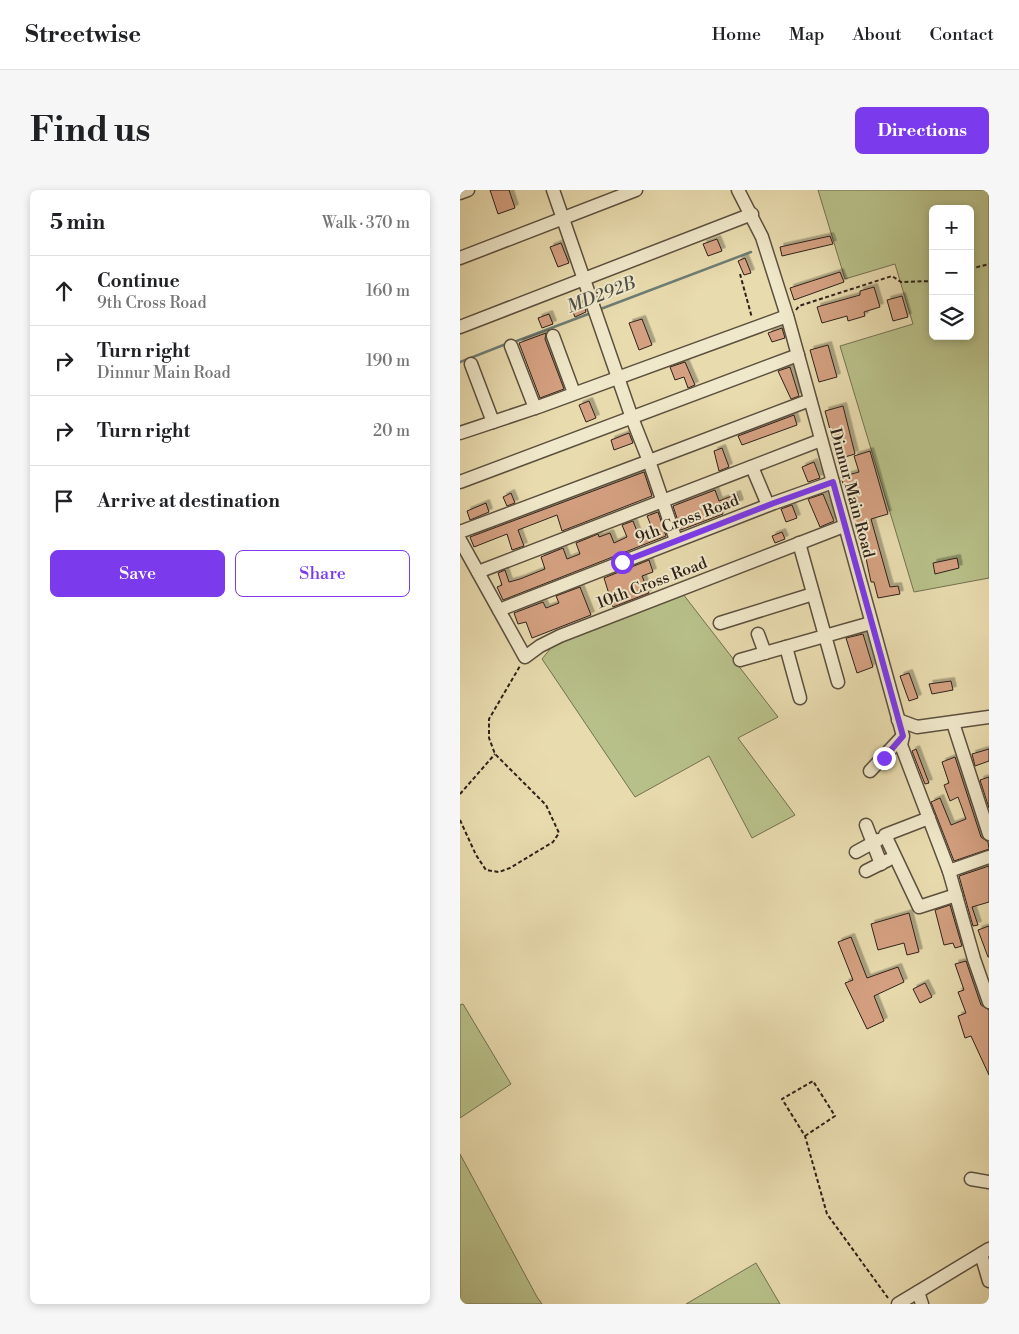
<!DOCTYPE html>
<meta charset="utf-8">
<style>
body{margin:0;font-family:"Libre Bodoni",serif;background:#f6f6f6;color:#202124}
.controls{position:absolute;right:15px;top:15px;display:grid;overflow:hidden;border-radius:8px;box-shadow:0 2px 8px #0003}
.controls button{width:45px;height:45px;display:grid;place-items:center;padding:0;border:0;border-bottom:1px solid #e0e0e0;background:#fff;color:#202124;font:25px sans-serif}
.stop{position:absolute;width:15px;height:15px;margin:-11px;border:4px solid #7c3aed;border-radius:50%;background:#fff}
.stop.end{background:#7c3aed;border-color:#fff;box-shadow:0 1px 5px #0008}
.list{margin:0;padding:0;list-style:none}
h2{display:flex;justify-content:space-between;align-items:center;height:65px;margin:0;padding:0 20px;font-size:21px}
h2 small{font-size:16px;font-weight:400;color:#757577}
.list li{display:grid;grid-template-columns:32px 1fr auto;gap:15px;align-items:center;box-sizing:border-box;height:70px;padding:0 20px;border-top:1px solid #e0e0e0}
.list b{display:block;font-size:19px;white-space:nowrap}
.list p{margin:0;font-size:16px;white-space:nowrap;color:#757577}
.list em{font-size:16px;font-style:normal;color:#757577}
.actions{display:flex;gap:10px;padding:15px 20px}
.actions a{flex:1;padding:11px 0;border:1px solid #7c3aed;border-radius:8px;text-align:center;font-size:18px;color:#7c3aed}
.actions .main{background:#7c3aed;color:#fff}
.icon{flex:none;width:28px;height:28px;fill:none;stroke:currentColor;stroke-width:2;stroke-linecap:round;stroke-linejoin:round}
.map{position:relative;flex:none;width:529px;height:1114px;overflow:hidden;border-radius:8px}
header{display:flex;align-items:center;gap:30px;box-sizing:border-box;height:70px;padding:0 25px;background:#fff;border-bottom:1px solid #e0e0e0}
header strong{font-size:24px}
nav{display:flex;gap:28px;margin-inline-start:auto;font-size:18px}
.intro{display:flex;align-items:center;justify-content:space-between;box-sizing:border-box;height:120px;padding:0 30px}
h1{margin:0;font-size:35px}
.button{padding:12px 22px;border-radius:8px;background:#7c3aed;color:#fff;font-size:18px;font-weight:700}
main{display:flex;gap:30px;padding:0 30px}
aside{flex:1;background:#fff;border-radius:8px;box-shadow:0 2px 8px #0003}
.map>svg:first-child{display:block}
.green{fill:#b8c089;stroke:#737052;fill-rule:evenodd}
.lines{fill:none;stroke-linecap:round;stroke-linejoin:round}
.stream{stroke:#6e7c75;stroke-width:2.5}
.building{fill:#d4a081;stroke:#2e211a;filter:url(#shadow)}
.minor-casing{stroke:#5c503f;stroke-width:15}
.path{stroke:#2e211a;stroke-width:2;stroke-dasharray:4 2.5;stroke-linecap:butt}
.minor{stroke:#f0e8ca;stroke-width:12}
.route{stroke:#7c3aed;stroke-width:6}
.labels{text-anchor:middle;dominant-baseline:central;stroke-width:4;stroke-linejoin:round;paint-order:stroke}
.street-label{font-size:16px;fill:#2e211a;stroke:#f0e8ca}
.water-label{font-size:18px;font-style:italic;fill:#4e4f48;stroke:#f0e8ca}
</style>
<header>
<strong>Streetwise</strong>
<nav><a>Home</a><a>Map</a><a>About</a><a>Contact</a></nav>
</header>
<div class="intro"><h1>Find us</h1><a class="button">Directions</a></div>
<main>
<aside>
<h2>5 min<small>Walk · 370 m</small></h2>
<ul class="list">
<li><svg class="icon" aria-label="ahead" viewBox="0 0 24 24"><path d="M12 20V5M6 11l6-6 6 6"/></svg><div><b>Continue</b><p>9th Cross Road</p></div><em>160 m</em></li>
<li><svg class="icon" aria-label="right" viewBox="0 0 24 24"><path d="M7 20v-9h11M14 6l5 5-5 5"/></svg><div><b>Turn right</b><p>Dinnur Main Road</p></div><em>190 m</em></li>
<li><svg class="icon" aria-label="right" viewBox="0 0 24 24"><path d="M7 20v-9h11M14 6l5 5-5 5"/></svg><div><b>Turn right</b></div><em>20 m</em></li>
<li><svg class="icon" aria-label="arrive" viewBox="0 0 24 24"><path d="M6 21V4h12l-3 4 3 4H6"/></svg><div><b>Arrive at destination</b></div></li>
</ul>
<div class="actions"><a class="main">Save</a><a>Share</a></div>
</aside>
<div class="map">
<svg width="529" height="1114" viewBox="0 0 529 1114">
<defs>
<filter id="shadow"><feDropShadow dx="3.5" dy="-3.5" stdDeviation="0" flood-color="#0004"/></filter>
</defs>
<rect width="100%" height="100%" fill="#e8dbae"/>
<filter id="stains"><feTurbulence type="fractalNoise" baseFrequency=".004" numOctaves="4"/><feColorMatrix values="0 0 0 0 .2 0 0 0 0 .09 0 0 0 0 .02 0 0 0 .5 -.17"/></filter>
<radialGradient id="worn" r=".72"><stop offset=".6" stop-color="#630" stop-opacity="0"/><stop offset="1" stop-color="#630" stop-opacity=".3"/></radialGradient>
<g class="green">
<path d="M358,0h171v388l-75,14 -74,-246 73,-22 -18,-60 -50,15zM473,19h37v127h-37z"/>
<path d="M223,404l95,123 -40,21 57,77 -43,23 -43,-82 -74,41 -93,-138 13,-16z"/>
<path d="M3,814l48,80 -51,34v-113z"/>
<path d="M0,964l77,143 5,7h-82z"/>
<path d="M296,1073l24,41h-94z"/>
</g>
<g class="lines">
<g class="stream">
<path d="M138,120l153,-58"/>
<path d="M54,152l77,-29"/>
<path d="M0,172l46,-18"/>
</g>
</g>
<g class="building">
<path d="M30,0h19l6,18 -17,6z"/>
<path d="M370,46l3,8 -51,12 -2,-9z"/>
<path d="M257,49l5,12 -14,5 -5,-12z"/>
<path d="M101,53l8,20 -11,4 -8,-20z"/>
<path d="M285,68l6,15 -7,2 -6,-14z"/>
<path d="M380,82l4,10 -50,18 -4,-12z"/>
<path d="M414,97l6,20 -16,5 1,4 -17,5 -1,-5 -25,7 -5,-16 43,-12v-4z"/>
<path d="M442,106l6,21 -15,4 -6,-21z"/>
<path d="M122,110l4,12 -11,5 -5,-12z"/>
<path d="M89,124l4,10 -11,4 -4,-10z"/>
<path d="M182,129l10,26 -13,5 -10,-27z"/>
<path d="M322,138l3,10 -13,4 -4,-9z"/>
<path d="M86,143l-1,6 19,50 -24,9 -21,-55z"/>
<path d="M368,155l9,32 -18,5 -9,-32z"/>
<path d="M225,172l10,23 -7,3 -4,-11 -9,3 -5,-13z"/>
<path d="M330,177l9,29 -8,3 -13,-28z"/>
<path d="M129,211l7,17 -10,4 -7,-17z"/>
<path d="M383,216l12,48 -17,5 -13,-48z"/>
<path d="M334,225l3,10 -55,20 -4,-9z"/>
<path d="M169,243l4,10 -19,7 -3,-10z"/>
<path d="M262,258l7,19 -10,4 -5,-20z"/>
<path d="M410,261l18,63 -17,5 19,68 8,-1 2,8 -22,4 -4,-16h-3l-7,-33 -23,-72 18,-5 -5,-16z"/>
<path d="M354,272l6,16 -12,4 -6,-15z"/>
<path d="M184,282l8,24 -90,35 -5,-16 -39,15 6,16 -12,4 -5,-16 -33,13 -4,-10z"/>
<path d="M255,300l4,11 18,-7 3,9 -18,7 1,4 -42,16 -8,-24z"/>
<path d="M51,303l4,10 -8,3 -4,-9z"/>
<path d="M363,304l11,27 -14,6 -12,-28z"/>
<path d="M26,313l3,9 -19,8 -3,-9z"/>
<path d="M332,315l5,13 -11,4 -5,-13z"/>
<path d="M198,322l8,24 -163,64 -6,-13 5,-2 -4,-12 7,-3 4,12 11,-3 25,-10 -4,-12 22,-9 4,11 13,-5 -4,-11 22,-9 1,3 11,-4 4,10 13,-6 -5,-12 11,-4 5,13 14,-6 -5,-12z"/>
<path d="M322,342l3,7 -10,4 -3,-7z"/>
<path d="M497,368l2,10 -24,6 -2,-11z"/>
<path d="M189,370l4,12 -11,4 7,17 -36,14 -9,-29z"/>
<path d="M120,397l11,28 -59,23 -6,-16 -8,2 -4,-11 29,-11 3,6 13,-5 -3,-7z"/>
<path d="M403,444l10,33 -16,6 -11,-35z"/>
<path d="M449,483l9,25 -9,3 -9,-25z"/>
<path d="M491,491l2,9 -21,4 -3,-10z"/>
<path d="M456,559l13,34 -4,1 -13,-33z"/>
<path d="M529,559v12l-14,5 -3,-12z"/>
<path d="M495,567l26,80 7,5 1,7 -35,12 -23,-59 9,-4 11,27 15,-6 -8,-22 -8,4 -6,-16 5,-2 -7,-21z"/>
<path d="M529,587v31l-9,-28z"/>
<path d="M529,676v36l-17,5 6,18 -5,1 -14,-50z"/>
<path d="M490,715l12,41 -7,2 -2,-5 -9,2 -9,-35z"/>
<path d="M449,723l10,39 -12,3 -3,-12 -26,7 -7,-26z"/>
<path d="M529,736v31h-1l-10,-27z"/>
<path d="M391,747l16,41 31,-11 6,15 -30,14 10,25 -17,8 -22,-46 8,-3 -15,-38z"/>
<path d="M506,771l15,44 8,5v65l-18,-39 -6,2 -7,-22 8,-3 -8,-21 6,-2 -9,-26z"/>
<path d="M465,793l7,14 -12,6 -7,-14z"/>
</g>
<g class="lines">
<g class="minor-casing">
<g id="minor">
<path d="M278,0l24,47 26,82 115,417 -2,9 48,126 25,88 15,43"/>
<path d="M0,3l8,-3"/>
<path d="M0,68l176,-68"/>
<path d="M0,137l292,-113"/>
<path d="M93,146l21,57"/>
<path d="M51,156l24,62"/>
<path d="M11,174l22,58"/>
<path d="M0,243l78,-26 249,-91"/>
<path d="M292,277l16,38"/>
<path d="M0,292l338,-127"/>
<path d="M0,342l189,-71 -17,-43 -79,-228"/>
<path d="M0,350l65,117 15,-11 20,-10 284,-110"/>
<path d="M216,350l-27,-79 161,-61"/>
<path d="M339,353l39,139"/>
<path d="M18,382l343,-132"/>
<path d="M39,420l275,-107 59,-21"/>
<path d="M260,433l93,-29"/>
<path d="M298,444l7,19"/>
<path d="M326,457l14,51"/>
<path d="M280,470l131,-37"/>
<path d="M438,530l19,7 72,-10"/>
<path d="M493,533l36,111"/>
<path d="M410,581l32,-34"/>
<path d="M469,628l-44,17 34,72 37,-12"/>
<path d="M406,635l15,39"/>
<path d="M396,662l22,-12"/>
<path d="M406,681l22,-11"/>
<path d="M489,681l40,-14"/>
<path d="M511,989l18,3"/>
<path d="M521,1064l8,27"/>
<path d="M458,1102l4,12"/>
<path d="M438,1114l91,-55"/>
</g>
</g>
<g class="path">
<path d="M510,79l19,-5"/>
<path d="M280,84l12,44"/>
<path d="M336,120l3,-4 93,-30 9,6 32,-1"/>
<path d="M0,604l35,-40"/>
<path d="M0,630l16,35 10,15 13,2 11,-4 43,-26 6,-9 -13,-28 -51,-51 -6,-16v-19l31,-53"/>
<path d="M345,946l30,-20 -22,-35 -31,18 23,37 22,78 61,84"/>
</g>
<use href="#minor" class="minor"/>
</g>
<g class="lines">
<path class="route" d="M162,372l152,-59 59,-21 70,254 -19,22"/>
</g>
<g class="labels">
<g class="street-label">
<text transform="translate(392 303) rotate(75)">Dinnur Main Road</text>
<text transform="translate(227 329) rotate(-21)">9th Cross Road</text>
<text transform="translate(192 393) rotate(-21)">10th Cross Road</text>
</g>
<g class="water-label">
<text transform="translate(141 105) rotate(-21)">MD292B</text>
</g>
</g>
<rect width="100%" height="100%" filter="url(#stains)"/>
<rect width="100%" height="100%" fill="url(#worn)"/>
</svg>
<div class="controls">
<button>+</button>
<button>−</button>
<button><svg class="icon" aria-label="layers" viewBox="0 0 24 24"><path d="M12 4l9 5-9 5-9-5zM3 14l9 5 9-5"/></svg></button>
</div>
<div class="stop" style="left:162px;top:372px"></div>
<div class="stop end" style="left:424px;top:568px"></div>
</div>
</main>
